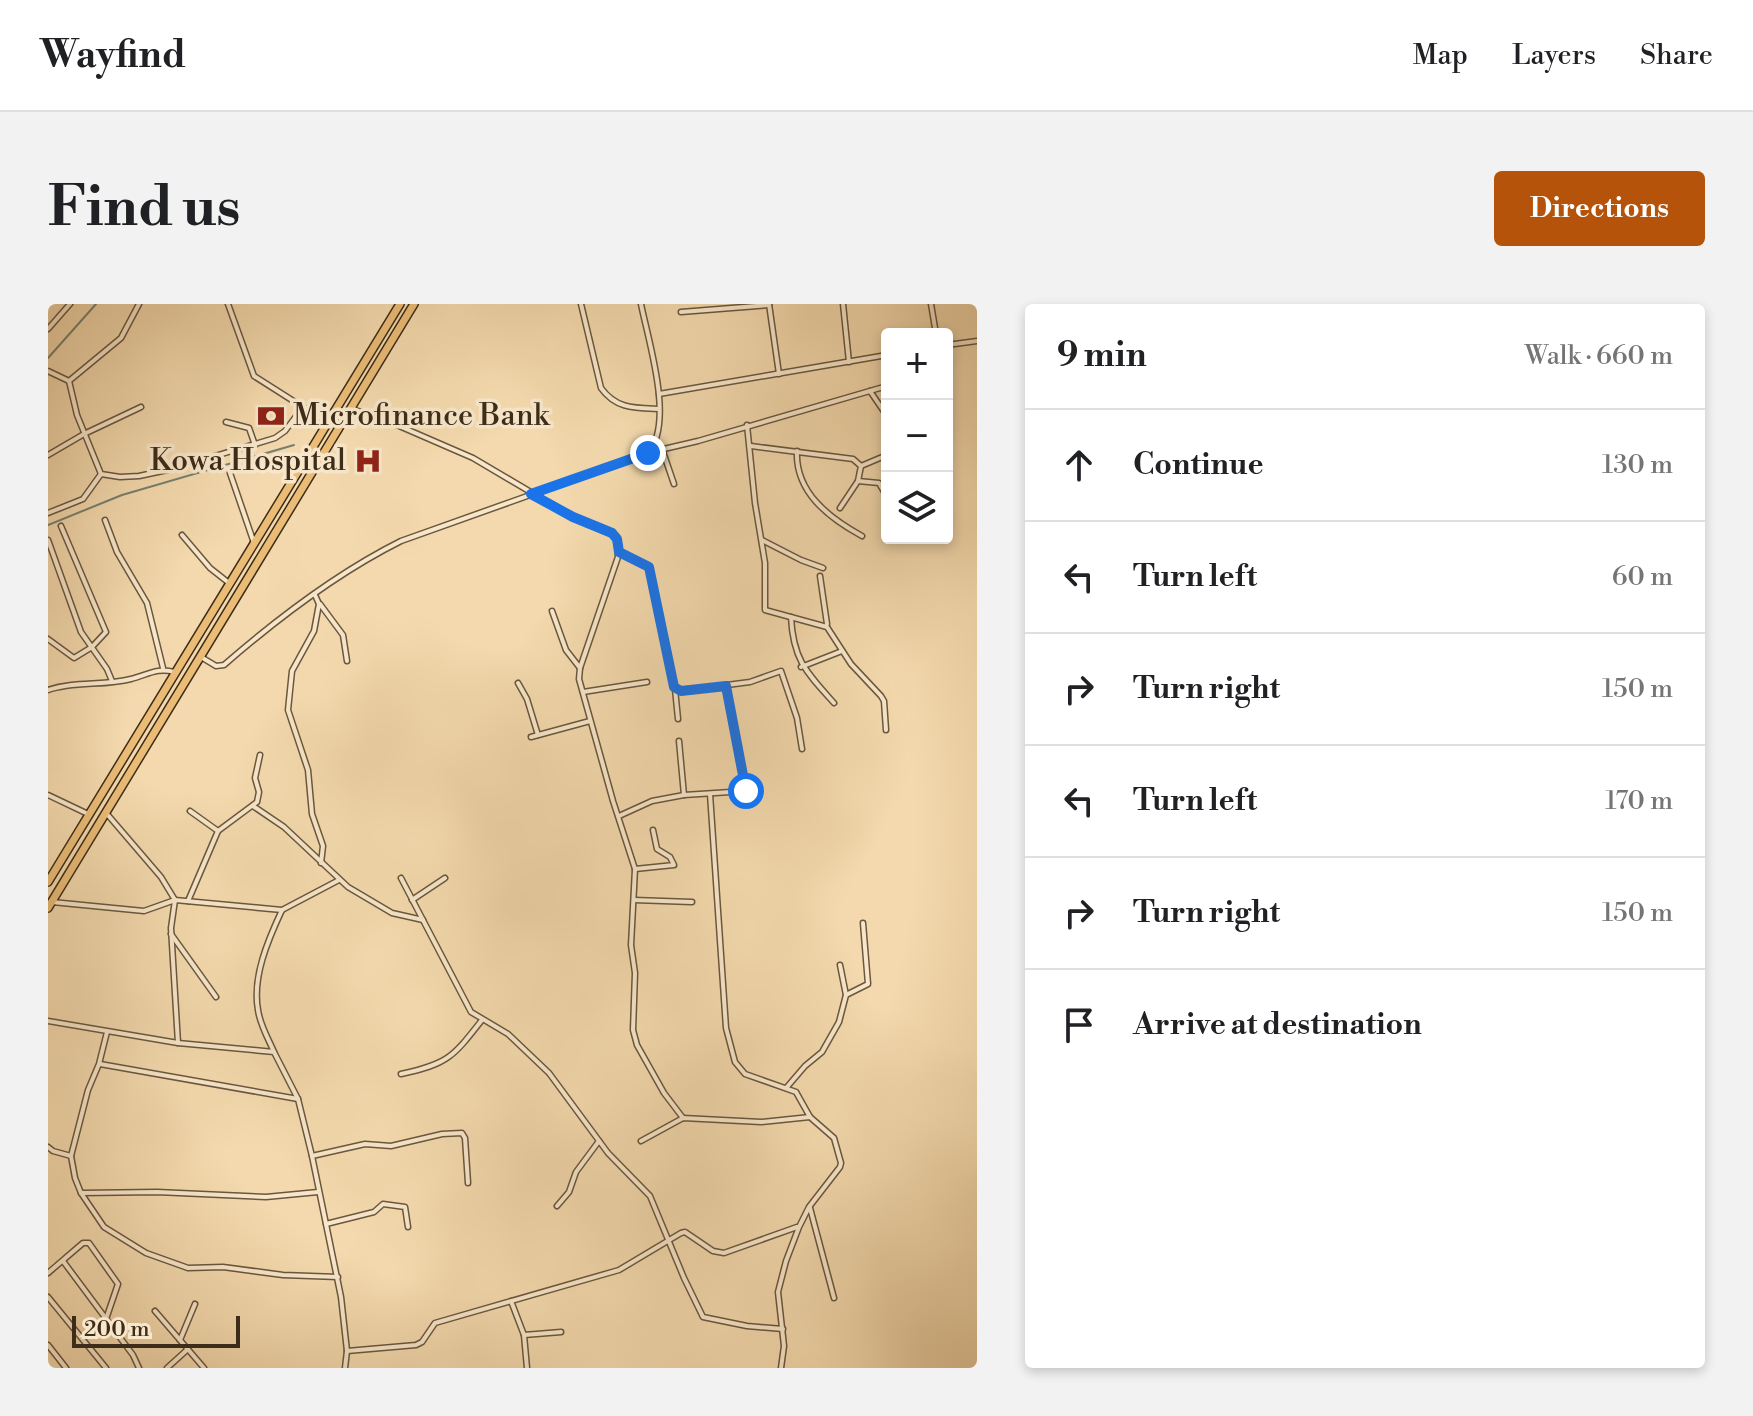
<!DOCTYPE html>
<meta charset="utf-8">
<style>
body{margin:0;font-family:"Libre Bodoni",serif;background:#f2f2f2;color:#202124}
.controls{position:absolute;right:24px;top:24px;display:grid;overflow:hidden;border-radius:8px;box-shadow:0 4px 12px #0003}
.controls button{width:72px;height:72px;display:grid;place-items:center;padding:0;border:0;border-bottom:2px solid #e0e0e0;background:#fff;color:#202124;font:40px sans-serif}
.scale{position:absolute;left:24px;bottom:20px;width:168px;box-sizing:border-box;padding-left:8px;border:4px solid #3d2c19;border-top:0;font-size:22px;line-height:28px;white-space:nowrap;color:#3d2c19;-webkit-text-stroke:6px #f7e6ca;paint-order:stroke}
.stop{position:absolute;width:24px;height:24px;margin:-18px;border:6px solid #1a73e8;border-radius:50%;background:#fff}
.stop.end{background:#1a73e8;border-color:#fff;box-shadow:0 2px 8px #0008}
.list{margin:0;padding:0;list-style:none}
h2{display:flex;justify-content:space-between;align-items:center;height:104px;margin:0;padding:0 32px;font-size:34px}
h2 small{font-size:26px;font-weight:400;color:#757577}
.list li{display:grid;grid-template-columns:52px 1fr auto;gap:24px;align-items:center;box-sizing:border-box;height:112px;padding:0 32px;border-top:2px solid #e0e0e0}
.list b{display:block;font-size:30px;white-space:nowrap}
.list em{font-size:26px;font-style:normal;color:#757577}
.icon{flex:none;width:44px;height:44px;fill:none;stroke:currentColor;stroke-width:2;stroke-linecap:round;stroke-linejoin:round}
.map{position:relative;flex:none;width:929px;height:1064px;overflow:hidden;border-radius:8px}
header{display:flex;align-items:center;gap:48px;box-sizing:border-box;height:112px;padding:0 40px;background:#fff;border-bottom:2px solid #e0e0e0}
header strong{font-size:38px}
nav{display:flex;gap:44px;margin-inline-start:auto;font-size:28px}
.intro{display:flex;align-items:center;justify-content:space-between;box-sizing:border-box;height:192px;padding:0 48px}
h1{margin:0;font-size:56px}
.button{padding:20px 36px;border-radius:8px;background:#b45309;color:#fff;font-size:28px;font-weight:700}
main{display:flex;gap:48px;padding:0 48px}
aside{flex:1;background:#fff;border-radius:8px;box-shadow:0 4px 12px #0003}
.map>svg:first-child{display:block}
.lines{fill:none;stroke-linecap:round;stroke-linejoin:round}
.stream{stroke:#75816f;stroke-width:2}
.minor-casing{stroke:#6a573e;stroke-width:7}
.primary-casing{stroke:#3d2c19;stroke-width:10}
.minor{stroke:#f7e6ca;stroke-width:4}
.primary{stroke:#eabc76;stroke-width:7}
.route{stroke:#1a73e8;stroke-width:10}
.labels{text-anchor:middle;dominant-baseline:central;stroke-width:7;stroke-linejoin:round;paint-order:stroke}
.poi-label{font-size:30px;fill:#3d2c19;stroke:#f7e6ca;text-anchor:start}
</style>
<header>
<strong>Wayfind</strong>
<nav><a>Map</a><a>Layers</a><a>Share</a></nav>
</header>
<div class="intro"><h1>Find us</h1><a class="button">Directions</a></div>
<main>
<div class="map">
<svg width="929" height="1064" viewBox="0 0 929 1064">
<rect width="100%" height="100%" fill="#f3d9ad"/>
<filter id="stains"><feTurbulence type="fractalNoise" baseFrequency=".0025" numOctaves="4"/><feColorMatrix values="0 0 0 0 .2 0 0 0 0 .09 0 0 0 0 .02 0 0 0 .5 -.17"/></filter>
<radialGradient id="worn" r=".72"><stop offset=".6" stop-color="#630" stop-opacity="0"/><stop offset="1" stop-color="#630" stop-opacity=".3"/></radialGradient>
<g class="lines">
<g class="stream">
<path d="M0,54l48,-54"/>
<path d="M0,221l74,-30 172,-50"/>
</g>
<g class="minor-casing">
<g id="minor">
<path d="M91,0l-18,34 -52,43 8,34 24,59 19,3 19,-1 33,-7 103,-31 10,-7 18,-24"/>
<path d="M180,0l26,72 74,47"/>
<path d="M533,0l20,84c15,21 34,20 58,21"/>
<path d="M721,0l10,70"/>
<path d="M795,0l6,58"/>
<path d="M883,0l5,30"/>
<path d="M633,8l88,-7"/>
<path d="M0,25l22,-25"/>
<path d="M899,41l30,-4"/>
<path d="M0,67l21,10"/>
<path d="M822,87l17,25"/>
<path d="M611,90l228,-39"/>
<path d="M304,105l31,10 90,39 100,59 39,16 5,6 1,18 -38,111 -1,11 34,122 22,68 -4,76 4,28 -2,57 4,15 27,48 19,25"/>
<path d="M178,118l23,6 6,17"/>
<path d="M699,121l8,78 10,60v47l62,17 24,37 30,32 3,5 2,29"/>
<path d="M703,142l102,13 8,7"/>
<path d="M614,145l12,35"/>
<path d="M749,147c-2,41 32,67 65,85"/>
<path d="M603,148l47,-11 189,-55"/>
<path d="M0,151l36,-21 57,-27"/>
<path d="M813,162l26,-11"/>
<path d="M182,169l24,70"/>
<path d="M810,177l21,2 8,14"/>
<path d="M792,204l18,-27 3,-15"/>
<path d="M0,209l35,-14 18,-25"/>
<path d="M57,216l12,32 30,51 16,65"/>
<path d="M134,231l28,33 19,15"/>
<path d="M0,236l33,92 26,37 5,12"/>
<path d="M714,236l39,20 22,8"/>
<path d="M571,248l30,15 26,122 6,2 69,-9 31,-11 16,47 5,31"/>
<path d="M772,272l7,48"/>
<path d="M267,291l4,9 -5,27 -22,40 -4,39 20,60 4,44 11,32 -2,17"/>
<path d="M272,300l23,31 4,26"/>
<path d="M504,307l14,39 14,18"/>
<path d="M743,313c2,43 16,56 43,86"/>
<path d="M0,335l26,19 18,-11 14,-15 -45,-106"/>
<path d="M153,353l15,9 8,-1c54,-47 113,-92 177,-124l247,-88c27,-30 0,-113 -7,-149"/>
<path d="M753,363l41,-16"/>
<path d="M470,379l9,16 11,36"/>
<path d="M627,385l3,30"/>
<path d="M0,386c26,-9 56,-4 83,-11 16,-4 27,-12 43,-7"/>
<path d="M535,388l64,-10"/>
<path d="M483,433l59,-16"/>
<path d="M631,437l5,54"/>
<path d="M662,490l16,234 9,34 10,12 51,18 14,25 24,21 7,25 -1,4 -31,40 -10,20 -13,34 -8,31 6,54 -3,22"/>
<path d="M0,491l40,19"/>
<path d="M205,502l31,21 64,60 44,26 31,7"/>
<path d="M59,510l54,63 14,23 -4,28 7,115"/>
<path d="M571,512l33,-15 32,-6 62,-4 -20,-105"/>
<path d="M170,527l39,-29 2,-10 -4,-14 5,-23"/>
<path d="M587,565l39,-4 -4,-8 -13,-8 -4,-19"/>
<path d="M353,574l70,134 37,22 41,39 59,80 42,43 34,82 19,39 44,9 36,3"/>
<path d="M364,596l33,-22"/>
<path d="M586,596l58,2"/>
<path d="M140,597l30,-70 -28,-20"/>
<path d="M4,598l92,9 31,-11 107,10"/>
<path d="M123,630l45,63"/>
<path d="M798,691l22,-11 -5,-61"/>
<path d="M0,717l130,22 96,9 24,47 14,57 29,141 6,54 -2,17"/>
<path d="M59,728l-8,32 -11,26 -17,66 4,22 6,15 23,34 42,26 42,15 35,-1 60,8 55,2"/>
<path d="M226,748c-6,-14 -14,-27 -16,-42 -6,-33 10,-70 24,-100l57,-30"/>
<path d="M52,760l198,35"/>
<path d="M353,770c47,-10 52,-17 81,-54"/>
<path d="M739,783l18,-21 17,-14 17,-30 7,-27 -6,-30"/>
<path d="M593,837l42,-23 78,4 49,-5"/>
<path d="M0,843l5,4 18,5"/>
<path d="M264,852l53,-12 26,2 51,-12 20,-1 3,5 3,45"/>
<path d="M33,889l76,-1 109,5 52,-5"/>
<path d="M509,902l12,-14 7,-20 23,-31"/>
<path d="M762,904l24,90"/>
<path d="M278,920l48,-12 9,-8 22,3 3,20"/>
<path d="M15,957l70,94 6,13"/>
<path d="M0,969l35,-30h6l29,41 -12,35"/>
<path d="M0,993l58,71"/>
<path d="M463,997l13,34 37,-3"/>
<path d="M107,1007l49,57"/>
<path d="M476,1031l3,33"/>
<path d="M132,1036l15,-36"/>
<path d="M0,1041l18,23"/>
<path d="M299,1047l69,-6 6,-3 13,-19 184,-53 62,-37 4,-1 28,19 11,2 73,-26"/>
<path d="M119,1064l21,-19"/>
</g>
</g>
<g class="primary-casing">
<g id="primary">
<path d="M0,578l352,-578"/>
<path d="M0,604l366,-604"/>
</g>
</g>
<use href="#minor" class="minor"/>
<use href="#primary" class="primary"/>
</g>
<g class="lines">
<path class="route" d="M600,149l-117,41 42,23 39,16 5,6 2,13 30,15 25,120 7,4 45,-5 20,105"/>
</g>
<defs>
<g id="bank-bare" transform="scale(2.16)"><path d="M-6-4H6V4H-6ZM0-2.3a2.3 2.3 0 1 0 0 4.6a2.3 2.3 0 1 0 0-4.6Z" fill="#8f2418" stroke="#f7e6ca" stroke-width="2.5" paint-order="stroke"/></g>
<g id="hospital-bare" transform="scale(2.16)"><path d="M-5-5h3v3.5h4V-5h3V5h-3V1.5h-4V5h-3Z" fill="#8f2418" stroke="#f7e6ca" stroke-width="2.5" paint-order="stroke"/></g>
</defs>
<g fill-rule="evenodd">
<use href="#bank-bare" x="223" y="112"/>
<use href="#hospital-bare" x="320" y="157"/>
</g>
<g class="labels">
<g class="poi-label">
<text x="245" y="112">Microfinance Bank</text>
<text x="298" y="157" text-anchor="end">Kowa Hospital</text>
</g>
</g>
<rect width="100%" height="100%" filter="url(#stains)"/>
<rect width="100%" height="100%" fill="url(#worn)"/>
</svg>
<div class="controls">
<button>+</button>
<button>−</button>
<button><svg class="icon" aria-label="layers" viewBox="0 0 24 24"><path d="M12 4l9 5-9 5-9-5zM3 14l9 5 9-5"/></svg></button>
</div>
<div class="scale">200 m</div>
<div class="stop" style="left:698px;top:487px"></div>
<div class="stop end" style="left:600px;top:149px"></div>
</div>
<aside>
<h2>9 min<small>Walk · 660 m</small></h2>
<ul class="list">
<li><svg class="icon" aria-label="ahead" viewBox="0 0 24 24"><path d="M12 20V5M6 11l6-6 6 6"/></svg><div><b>Continue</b></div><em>130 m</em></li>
<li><svg class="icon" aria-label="left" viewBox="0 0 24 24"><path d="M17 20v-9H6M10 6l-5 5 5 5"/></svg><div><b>Turn left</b></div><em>60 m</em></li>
<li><svg class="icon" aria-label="right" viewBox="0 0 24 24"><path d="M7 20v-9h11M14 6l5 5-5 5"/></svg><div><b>Turn right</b></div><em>150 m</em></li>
<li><svg class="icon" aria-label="left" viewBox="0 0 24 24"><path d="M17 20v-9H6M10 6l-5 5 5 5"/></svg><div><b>Turn left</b></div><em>170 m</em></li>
<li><svg class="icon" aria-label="right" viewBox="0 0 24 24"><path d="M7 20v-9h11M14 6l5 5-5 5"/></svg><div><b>Turn right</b></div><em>150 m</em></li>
<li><svg class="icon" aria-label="arrive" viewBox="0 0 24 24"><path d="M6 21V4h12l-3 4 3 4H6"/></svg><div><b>Arrive at destination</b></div></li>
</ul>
</aside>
</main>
